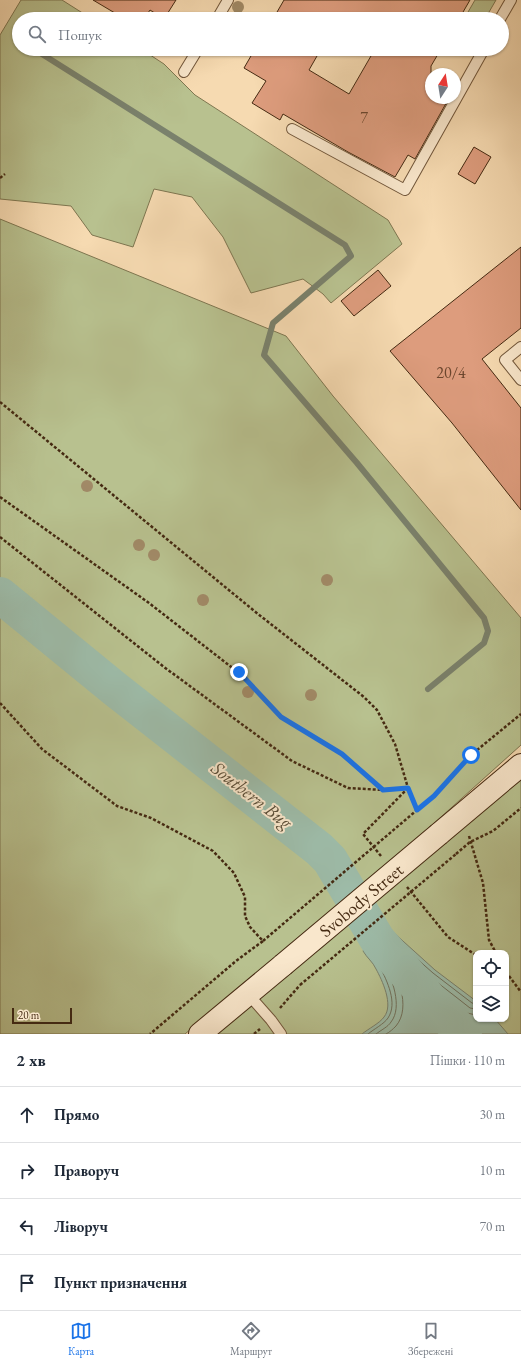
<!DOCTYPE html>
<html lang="uk">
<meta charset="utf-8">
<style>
body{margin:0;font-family:"EB Garamond",serif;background:#f2f2f3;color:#1f2937}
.controls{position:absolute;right:12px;bottom:12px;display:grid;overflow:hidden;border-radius:8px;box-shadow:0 1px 3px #0004}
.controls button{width:36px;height:36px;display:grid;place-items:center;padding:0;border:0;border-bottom:1px solid #e0e1e3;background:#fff;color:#1f2937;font:20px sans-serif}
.compass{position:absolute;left:425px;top:68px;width:36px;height:36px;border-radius:50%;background:#fff;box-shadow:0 1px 3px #0004;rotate:12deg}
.scale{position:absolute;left:12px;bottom:10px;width:60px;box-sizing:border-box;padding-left:4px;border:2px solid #452a12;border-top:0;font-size:11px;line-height:14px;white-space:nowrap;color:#452a12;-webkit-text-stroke:3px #f9e7cc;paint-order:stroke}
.stop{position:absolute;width:12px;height:12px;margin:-9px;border:3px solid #1a73e8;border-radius:50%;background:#fff}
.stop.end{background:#1a73e8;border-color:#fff;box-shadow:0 1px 4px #0008}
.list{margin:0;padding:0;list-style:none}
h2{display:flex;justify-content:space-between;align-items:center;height:52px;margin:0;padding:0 16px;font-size:17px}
h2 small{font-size:13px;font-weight:400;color:#747a83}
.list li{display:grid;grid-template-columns:26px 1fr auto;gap:12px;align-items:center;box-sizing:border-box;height:56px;padding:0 16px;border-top:1px solid #e0e1e3}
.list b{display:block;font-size:15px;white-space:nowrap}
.list em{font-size:13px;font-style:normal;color:#747a83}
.icon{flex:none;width:22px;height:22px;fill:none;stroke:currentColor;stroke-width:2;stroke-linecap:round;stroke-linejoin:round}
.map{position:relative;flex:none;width:521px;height:1034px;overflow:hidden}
.search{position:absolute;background:#fff;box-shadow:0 1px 3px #0004;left:12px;right:12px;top:12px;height:44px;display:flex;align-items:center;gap:10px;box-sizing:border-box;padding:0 14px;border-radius:22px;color:#747a83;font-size:15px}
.sheet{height:276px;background:#fff}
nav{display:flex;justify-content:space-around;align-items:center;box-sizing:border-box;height:56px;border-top:1px solid #e0e1e3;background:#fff;font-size:11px;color:#747a83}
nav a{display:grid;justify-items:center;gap:2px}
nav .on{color:#1a73e8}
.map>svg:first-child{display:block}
.green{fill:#b8c18f;stroke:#7e7650;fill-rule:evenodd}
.water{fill:#9dbba8;stroke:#7a816c}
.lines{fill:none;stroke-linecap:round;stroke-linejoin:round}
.shore{stroke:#71725d;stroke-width:1}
.stream{stroke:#7a816c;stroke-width:6}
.river{stroke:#9dbba8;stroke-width:36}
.building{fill:#dd9c7d;stroke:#452a12}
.lane-casing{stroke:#71563a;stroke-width:12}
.secondary-casing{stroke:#452a12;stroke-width:24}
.path{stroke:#452a12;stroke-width:2.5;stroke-dasharray:3 2;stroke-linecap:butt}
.lane{stroke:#f9e7cc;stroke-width:10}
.secondary{stroke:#f9e7cc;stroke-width:22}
.secondary-bridge-casing{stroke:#452a12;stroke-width:24;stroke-linecap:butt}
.path-bridge{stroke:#452a12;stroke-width:2.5;stroke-dasharray:3 2;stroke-linecap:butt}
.secondary-bridge{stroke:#f9e7cc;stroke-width:22}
.tree{fill:#a18a67}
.route{stroke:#1a73e8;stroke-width:5}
.labels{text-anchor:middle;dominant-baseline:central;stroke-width:4;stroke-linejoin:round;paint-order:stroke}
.number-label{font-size:16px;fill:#6b462d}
.street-label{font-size:18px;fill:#452a12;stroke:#f9e7cc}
.water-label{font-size:19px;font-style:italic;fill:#5b4e38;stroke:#f9e7cc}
</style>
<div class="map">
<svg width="521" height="1034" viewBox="0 0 521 1034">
<rect width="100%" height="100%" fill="#f6dab1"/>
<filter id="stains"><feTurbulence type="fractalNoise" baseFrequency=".005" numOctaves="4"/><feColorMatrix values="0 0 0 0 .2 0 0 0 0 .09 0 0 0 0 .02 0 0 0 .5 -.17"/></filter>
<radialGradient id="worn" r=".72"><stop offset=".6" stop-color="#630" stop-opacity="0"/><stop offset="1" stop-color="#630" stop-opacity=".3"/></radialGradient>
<g class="green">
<path d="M21,0h41l30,19h-73v30h122l23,15 31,31 193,125 14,24 -71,59 -8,-9 -20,-15 -52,14 -28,-56 -31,-40 -38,-8 -21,58 -41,-12 -21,-29 -71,-7v-164z"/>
<path d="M475,0h21l-11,19h-21z"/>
<path d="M0,219l286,117 47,60 188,222v127l-90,81 -246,208h-185z"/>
<path d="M521,776v258h-308zM476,953h30v66h-30z"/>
</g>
<path class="water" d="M386,931l7,1 42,38 41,31v18h19l13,15h-146c6,-5 18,-11 22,-17 10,-12 -2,-37 -8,-48 -3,-7 -9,-11 -13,-18l2,-3z"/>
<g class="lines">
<g class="shore">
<path d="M368,1034c6,-5 16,-10 20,-16 10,-15 -1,-37 -8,-51 -3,-6 -9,-10 -12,-15l20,-17 3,1 42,37 39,30 4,1"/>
<path d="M376,1034c5,-4 12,-7 15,-12 12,-15 1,-45 -8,-59 -2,-4 -5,-7 -8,-10l13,-12 22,17 19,18 27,21 14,11 6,1"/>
<path d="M386,1034c4,-2 7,-5 10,-8 16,-19 1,-55 -12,-72l5,-5 17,14 20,18 26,21 15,11 9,2"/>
</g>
<path class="stream" d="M34,49l311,196 6,11 -78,67 -9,32 93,108 127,155 4,13 -4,12 -56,46"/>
<path class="river" d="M0,595l115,94 204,160 11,11 47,79 52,60 35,35"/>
</g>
<g class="building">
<path d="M93,0h83l-12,19 -14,-9 -6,9h-19z"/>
<path d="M284,0h186l-11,19h-186z"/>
<path d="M255,49h66l-12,21 40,24 26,-45h66l-10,17v32h18l-34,61 -7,-4 -13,22 -47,-25 -65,-38 -3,6 -28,-17 14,-22 -22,-13z"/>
<path d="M474,147l17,10 -16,27 -17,-10z"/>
<path d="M521,247v81l-39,31 39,49v102l-69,-87 -62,-72z"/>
<path d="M378,270l13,16 -37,30 -13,-15z"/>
</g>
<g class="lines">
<g class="lane-casing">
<g id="lane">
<path d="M217,19l11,-19"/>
<path d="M500,19l11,-19"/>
<path d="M184,72l14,-23"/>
<path d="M292,129l113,61 79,-141"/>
<path d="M521,347l-16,13 16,20"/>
<path d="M248,994l23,26 10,14"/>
</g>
</g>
<g class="secondary-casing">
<g id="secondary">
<path d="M439,834l82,-69"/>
<path d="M200,1034l83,-69"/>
</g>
</g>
<g class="path">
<path d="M0,178l5,-4"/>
<path d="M0,402l258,212 106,83 13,13 18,34 13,44 9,22 17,-14 37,-41 50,-41"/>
<path d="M0,497l149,106 90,70 42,44 61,37 41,36"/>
<path d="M0,537l164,130 128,94 56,27 35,2 25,-2"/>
<path d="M0,703l42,46 75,57 34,12 62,33 21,22 11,24v19l5,11 13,14 -27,20 -86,73"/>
<path d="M469,836l14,47 6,57 7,13"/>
<path d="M456,854l14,-12 23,-11 28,-23"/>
<path d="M381,856l-18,-22 45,-46"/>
<path d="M407,887l41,50 28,18"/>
<path d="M506,972l15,20"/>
<path d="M280,1008l20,-23"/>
<path d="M254,1034l6,-5"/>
</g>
<use href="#lane" class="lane"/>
<use href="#secondary" class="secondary"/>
<g class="secondary-bridge-casing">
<path id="secondary-bridge" d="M283,965l156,-131"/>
</g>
<g class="path-bridge">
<path d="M263,941l154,-131"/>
<path d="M300,985l156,-131"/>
</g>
<use href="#secondary-bridge" class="secondary-bridge"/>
</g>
<g class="tree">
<circle cx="238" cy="7" r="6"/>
<circle cx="87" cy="486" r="6"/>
<circle cx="139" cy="545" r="6"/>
<circle cx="154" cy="555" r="6"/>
<circle cx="327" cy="580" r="6"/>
<circle cx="203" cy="600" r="6"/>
<circle cx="248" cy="692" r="6"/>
<circle cx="311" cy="695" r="6"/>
</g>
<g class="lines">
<path class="route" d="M239,672l42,45 61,37 41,36 25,-2 9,22 17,-14 37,-41"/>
</g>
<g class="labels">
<g class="number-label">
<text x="364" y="117">7</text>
<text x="451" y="372">20/4</text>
</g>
<g class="street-label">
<text transform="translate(361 900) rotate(-40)">Svobody Street</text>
</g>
<g class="water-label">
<text transform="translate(252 795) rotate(38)">Southern Bug</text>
</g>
</g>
<rect width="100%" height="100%" filter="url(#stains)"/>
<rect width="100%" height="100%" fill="url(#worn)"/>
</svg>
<div class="controls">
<button><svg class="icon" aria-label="locate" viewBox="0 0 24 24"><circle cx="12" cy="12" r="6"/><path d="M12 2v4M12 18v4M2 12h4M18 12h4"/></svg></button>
<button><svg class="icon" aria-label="layers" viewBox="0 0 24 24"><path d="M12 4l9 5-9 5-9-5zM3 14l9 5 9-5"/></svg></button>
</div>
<svg class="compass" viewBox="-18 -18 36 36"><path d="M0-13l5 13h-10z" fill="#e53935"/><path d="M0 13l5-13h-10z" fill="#747a83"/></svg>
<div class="scale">20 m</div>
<div class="stop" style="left:471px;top:755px"></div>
<div class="stop end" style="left:239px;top:672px"></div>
<div class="search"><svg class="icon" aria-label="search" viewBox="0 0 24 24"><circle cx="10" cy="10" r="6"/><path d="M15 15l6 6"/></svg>Пошук</div>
</div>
<section class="sheet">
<h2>2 хв<small>Пішки · 110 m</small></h2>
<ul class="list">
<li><svg class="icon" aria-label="ahead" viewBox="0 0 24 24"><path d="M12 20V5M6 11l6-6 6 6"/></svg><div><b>Прямо</b></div><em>30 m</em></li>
<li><svg class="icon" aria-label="right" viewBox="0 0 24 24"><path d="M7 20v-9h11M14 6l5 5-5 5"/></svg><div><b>Праворуч</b></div><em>10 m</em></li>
<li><svg class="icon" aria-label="left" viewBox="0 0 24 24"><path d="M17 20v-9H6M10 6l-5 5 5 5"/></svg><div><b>Ліворуч</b></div><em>70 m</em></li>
<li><svg class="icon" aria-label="arrive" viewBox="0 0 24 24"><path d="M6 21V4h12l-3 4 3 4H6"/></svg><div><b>Пункт призначення</b></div></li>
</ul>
</section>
<nav>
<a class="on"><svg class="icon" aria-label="map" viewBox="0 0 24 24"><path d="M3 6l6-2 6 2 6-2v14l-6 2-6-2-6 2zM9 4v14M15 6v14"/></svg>Карта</a>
<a><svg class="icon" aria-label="directions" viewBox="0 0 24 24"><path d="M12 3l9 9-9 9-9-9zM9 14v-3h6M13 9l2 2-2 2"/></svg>Маршрут</a>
<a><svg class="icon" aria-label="saved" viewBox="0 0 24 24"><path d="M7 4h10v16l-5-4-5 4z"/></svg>Збережені</a>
</nav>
